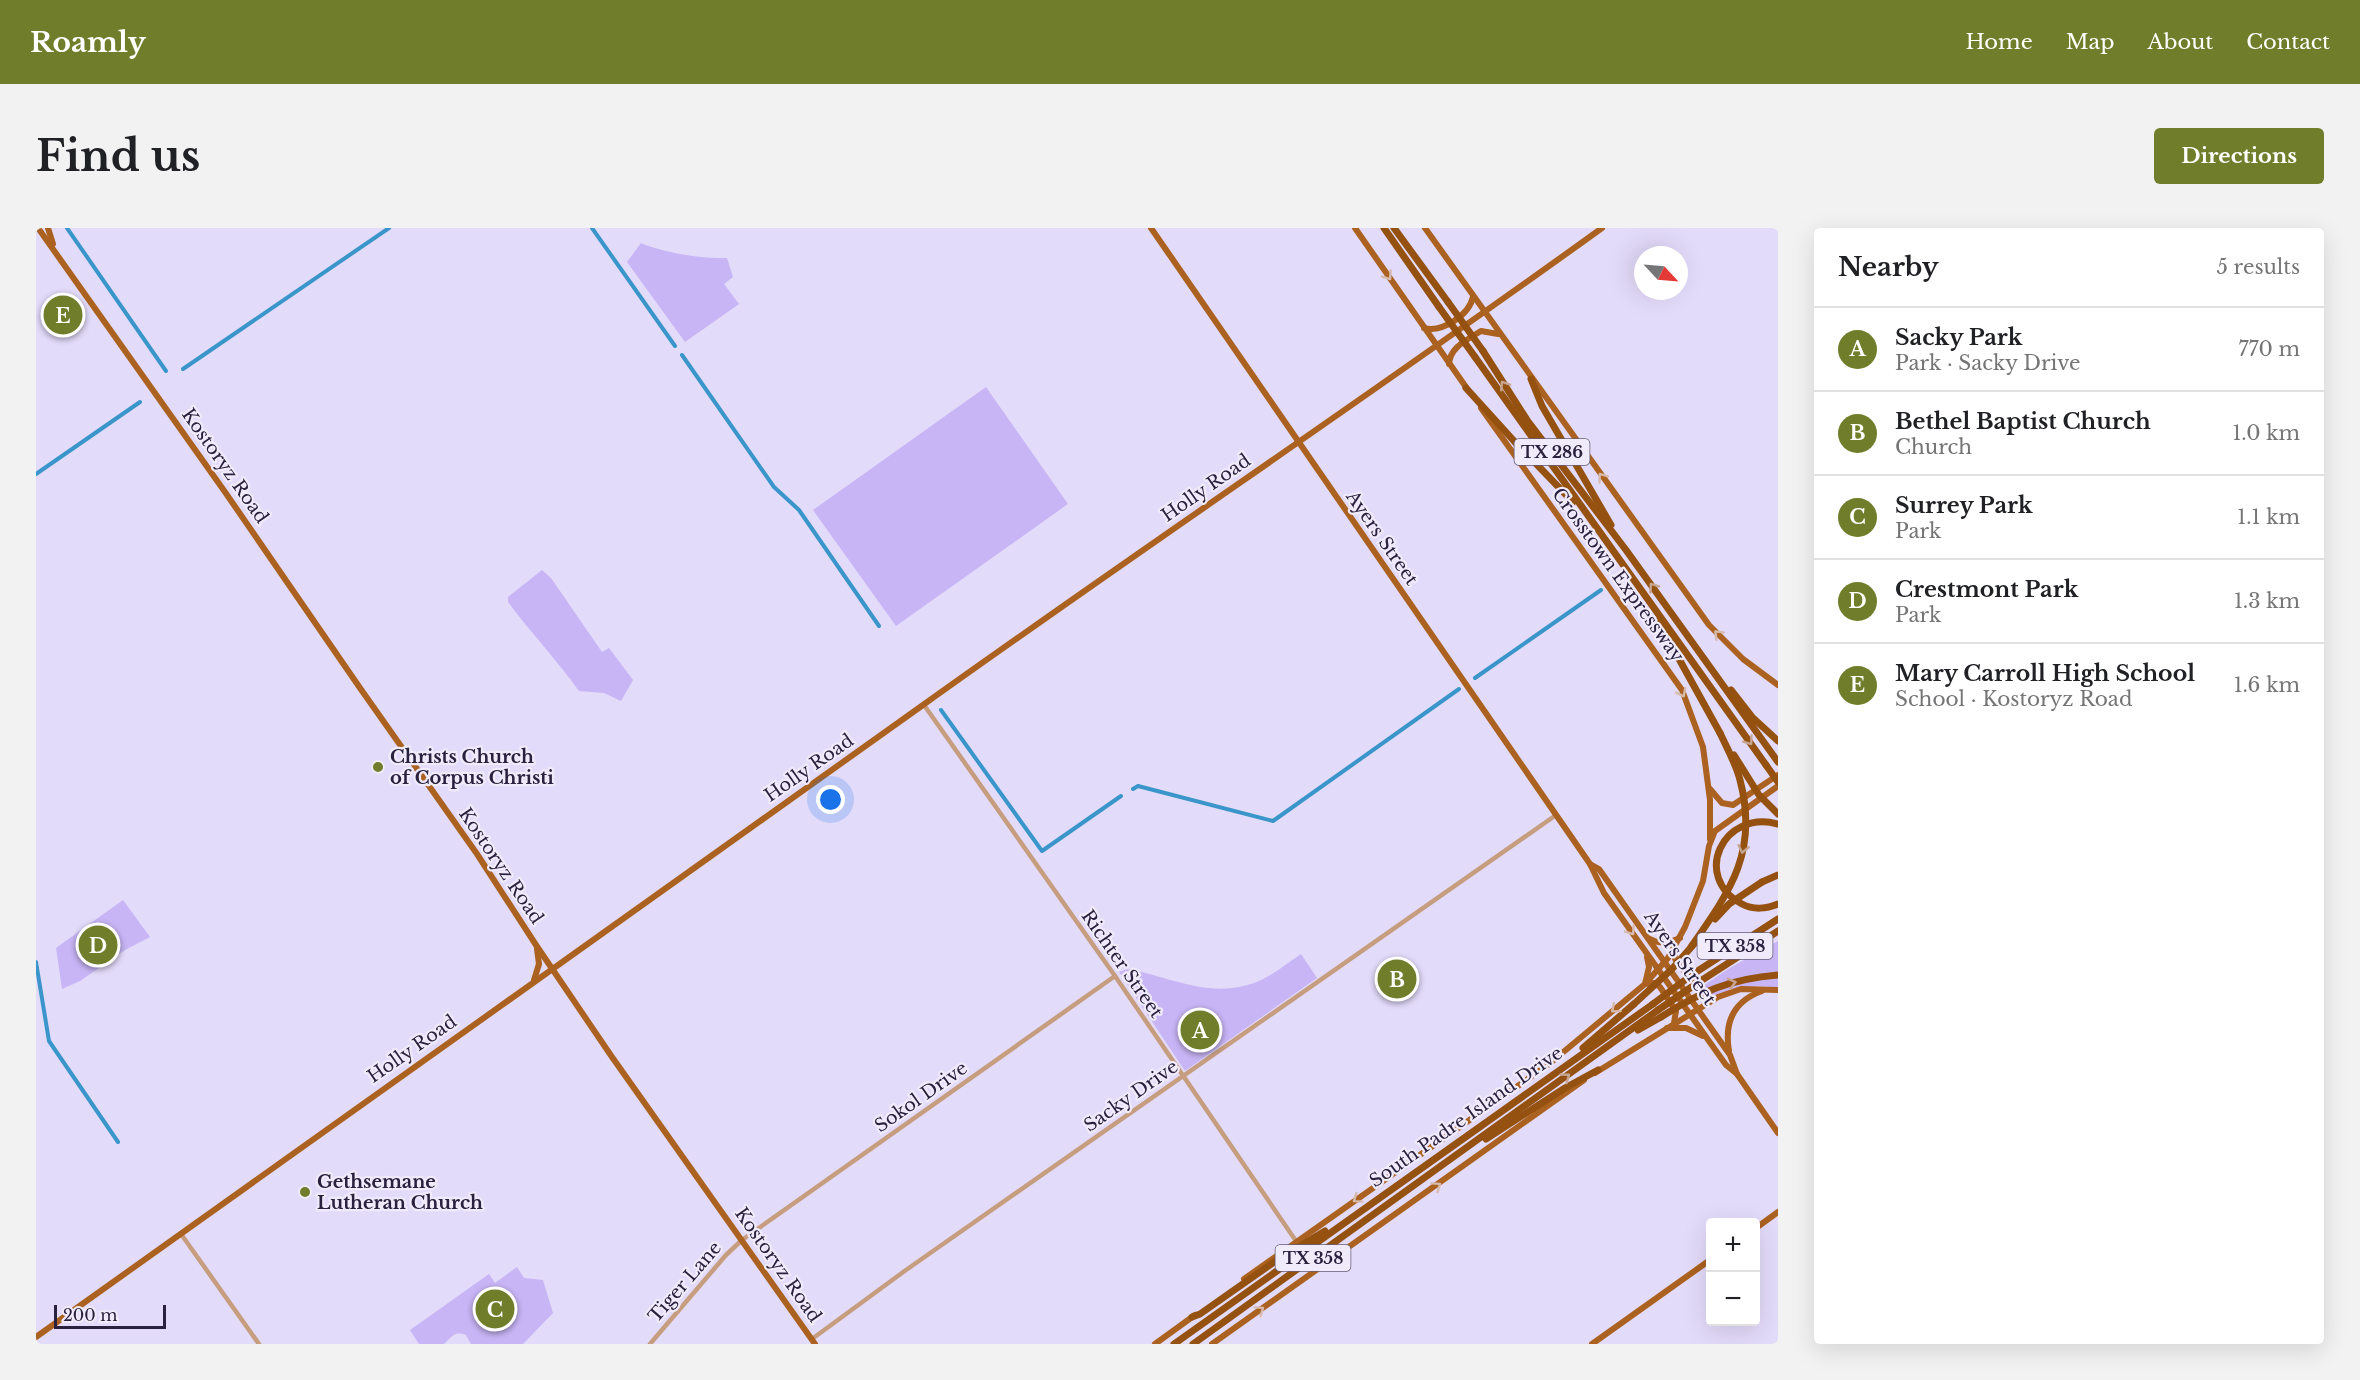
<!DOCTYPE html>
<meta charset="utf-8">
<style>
body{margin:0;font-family:"Libre Baskerville",serif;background:#f2f2f2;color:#202124}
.controls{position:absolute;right:18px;bottom:18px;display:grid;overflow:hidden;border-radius:6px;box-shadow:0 6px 24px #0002}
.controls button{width:54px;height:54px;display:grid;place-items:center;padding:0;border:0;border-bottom:2px solid #e0e0e0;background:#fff;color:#202124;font:30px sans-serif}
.compass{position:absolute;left:1598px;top:18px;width:54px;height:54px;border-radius:50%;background:#fff;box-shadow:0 6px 24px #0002;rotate:116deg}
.scale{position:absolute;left:18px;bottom:15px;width:112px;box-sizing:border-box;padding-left:6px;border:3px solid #2a213e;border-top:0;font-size:16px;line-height:21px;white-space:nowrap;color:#2a213e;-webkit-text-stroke:4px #efebfa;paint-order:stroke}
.you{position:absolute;left:795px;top:572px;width:21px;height:21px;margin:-15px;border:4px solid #fff;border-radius:50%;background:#1a73e8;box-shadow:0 0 0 9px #1a73e833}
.badge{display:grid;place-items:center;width:39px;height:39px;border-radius:50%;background:#707d2a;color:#fff;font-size:20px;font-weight:700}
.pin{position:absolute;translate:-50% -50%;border:3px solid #fff;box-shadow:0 2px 6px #0006}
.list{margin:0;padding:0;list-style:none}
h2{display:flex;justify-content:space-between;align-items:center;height:78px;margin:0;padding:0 24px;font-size:26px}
h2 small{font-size:20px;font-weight:400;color:#757577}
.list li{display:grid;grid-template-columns:39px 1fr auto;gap:18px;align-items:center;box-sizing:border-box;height:84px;padding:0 24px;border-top:2px solid #e0e0e0}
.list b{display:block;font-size:22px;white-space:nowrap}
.list p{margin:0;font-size:20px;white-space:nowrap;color:#757577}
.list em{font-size:20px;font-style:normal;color:#757577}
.map{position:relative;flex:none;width:1742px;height:1116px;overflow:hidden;border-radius:6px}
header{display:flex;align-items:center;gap:36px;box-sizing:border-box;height:84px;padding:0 30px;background:#707d2a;color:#fff}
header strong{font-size:28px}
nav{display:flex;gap:33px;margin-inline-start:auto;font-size:21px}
.intro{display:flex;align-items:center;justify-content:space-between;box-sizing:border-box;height:144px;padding:0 36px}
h1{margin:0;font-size:42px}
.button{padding:15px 27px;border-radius:6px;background:#707d2a;color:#fff;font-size:21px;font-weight:700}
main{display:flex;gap:36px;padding:0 36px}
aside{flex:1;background:#fff;border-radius:6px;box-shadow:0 6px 24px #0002}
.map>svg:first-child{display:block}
.green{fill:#c8b5f6}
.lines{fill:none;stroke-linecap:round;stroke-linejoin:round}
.canal{stroke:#3a96ca;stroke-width:4}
.minor{stroke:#c69d7f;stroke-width:4.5}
.major{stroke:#ab611f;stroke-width:6}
.highway{stroke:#955110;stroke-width:7}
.highway-bridge{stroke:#955110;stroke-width:7}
.oneway{stroke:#d7bbad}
.oneway2{stroke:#c6a691}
.poi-dot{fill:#707d2a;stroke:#efebfa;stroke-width:2}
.labels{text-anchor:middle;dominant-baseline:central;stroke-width:4.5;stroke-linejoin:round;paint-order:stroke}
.shield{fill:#efebfa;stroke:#655e76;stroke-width:1.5}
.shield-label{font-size:16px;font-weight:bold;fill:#2a213e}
.street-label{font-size:18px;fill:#2a213e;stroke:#efebfa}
.poi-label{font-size:18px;font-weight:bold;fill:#2a213e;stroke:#efebfa;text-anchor:start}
</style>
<header>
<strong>Roamly</strong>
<nav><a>Home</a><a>Map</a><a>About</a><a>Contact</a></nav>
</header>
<div class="intro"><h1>Find us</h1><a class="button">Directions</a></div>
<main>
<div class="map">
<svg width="1742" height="1116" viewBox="0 0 1742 1116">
<rect width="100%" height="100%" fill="#e3dbfa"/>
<g class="green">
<path d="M605,15c23,10 62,16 86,15l6,19 -9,7 15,20 -54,38 -58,-80z"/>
<path d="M950,159l82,117 -172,122 -83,-116z"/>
<path d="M506,342l9,8 51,74 7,-4 24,32 -12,21 -17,-8 -25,-2c-22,-31 -48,-58 -71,-89v-5z"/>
<path d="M87,672l27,37 -25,13 -45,31 -18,8 -6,-41z"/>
<path d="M1742,713v47c-28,-4 -41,1 -67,9l-8,-11 25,-17z"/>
<path d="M1265,726l16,24 -132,93 -66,-99 9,-3c42,8 82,30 126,14 17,-6 32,-19 47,-29z"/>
<path d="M481,1039l7,11 19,2 10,33 -30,31h-52l-5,-9c-12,-4 -13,1 -22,9h-25l-9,-14 79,-56 6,9z"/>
</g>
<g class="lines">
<g class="canal">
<path d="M31,0l99,143"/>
<path d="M556,0l83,118"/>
<path d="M646,127l92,132 25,23 80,116"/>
<path d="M147,141l206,-141"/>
<path d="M0,246l104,-72"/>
<path d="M1439,450l126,-88"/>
<path d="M905,482l101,141 79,-55"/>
<path d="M1097,561l5,-3 135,35 186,-132"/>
<path d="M0,734l13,79 69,101"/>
</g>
<g class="minor">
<path d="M888,477l191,271 181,265"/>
<path d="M145,1006l78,110"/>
<path d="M776,1111l94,-69 650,-455"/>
<path d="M614,1116l76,-89 16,-15 373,-264"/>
</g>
<g class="major">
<path d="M2,0l187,264 135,196 117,166 59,91 76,112 203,287"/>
<path d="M12,0l5,16"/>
<path d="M1115,0l439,636 14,29 122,172 11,9 41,59"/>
<path d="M1319,0l113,162"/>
<path d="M1389,0l284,397 34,34 35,26"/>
<path d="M1388,100c18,5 45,-13 49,-31"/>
<path d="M1413,136c1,-17 18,-24 32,-33l17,3"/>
<path d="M1445,180l201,282 21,57 7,53v39"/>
<path d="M1674,561l12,14 11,2 45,-30"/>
<path d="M1554,636l9,5 131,186 7,19"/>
<path d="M1614,711c10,6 20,4 30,-1"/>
<path d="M1638,722l1,9 30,39 7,2"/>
<path d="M1611,729l2,10 -4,17 9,-1 6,4 16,24 -2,12"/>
<path d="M498,752l5,-16 -2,-15"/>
<path d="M1631,800h19l17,8"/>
<path d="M1693,823c-5,-29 5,-50 33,-60"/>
<path d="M1559,845l123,-76 23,-8 37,1"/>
<path d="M1720,1000l22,-16"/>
<path d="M1208,1051l305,-215 96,-80 23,-26 17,-31 18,-46 6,-35 6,-15 63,-45"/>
<path d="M0,1109c296,-211 592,-421 887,-632 225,-161 455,-315 679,-477"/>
<path d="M1119,1116l40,-29"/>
<path d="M1176,1116l372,-264"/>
<path d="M1556,1116l118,-84"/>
</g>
<g class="highway">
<path d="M1348,0l55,79"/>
<path d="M1358,0l54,74"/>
<path d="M1447,123l44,69 99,130 152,212"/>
<path d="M1439,129l291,408"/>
<path d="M1495,151l11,27 69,119"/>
<path d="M1430,160l48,53 59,61"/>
<path d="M1622,393l62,112"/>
<path d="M1695,462l21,27 26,24"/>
<path d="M1742,596c-55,-15 -87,53 -36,80 11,6 25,5 36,0"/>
<path d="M1726,654l16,-7"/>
<path d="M1657,746l85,-55"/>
<path d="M1663,754l79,-51"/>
<path d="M1602,802l23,-13"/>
<path d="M1547,820l51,-44"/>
<path d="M1450,911l79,-51 33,-18"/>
<path d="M1156,1089l8,-3 77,-54 48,-29"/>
<path d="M1138,1116l479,-340"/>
<path d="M1157,1116l465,-334"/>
</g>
<g class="highway-bridge">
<path d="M1412,74l35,49"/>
<path d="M1403,79l36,50"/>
<path d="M1698,527l25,40 19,19"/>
<path d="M1730,537l12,17"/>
<path d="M1679,691l14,-15 33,-22"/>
<path d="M1655,719c39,-56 68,-95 49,-167 -4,-16 -13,-32 -20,-47"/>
<path d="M1598,776l38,-35 22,-25"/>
<path d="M1617,776l40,-30"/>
<path d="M1622,782l41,-28"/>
<path d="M1625,789c41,-26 69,-38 117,-42"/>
</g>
</g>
<defs><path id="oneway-chevron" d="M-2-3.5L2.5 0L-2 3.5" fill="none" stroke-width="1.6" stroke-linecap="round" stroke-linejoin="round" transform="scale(1.5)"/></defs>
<g class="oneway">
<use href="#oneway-chevron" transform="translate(1352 48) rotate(55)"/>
<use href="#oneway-chevron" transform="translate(1566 249) rotate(-126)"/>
<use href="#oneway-chevron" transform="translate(1682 406) rotate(-135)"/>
<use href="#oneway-chevron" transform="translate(1646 465) rotate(63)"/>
<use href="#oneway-chevron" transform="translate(1595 703) rotate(55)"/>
<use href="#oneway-chevron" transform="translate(1579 781) rotate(140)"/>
<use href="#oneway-chevron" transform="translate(1401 958) rotate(-35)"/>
<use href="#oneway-chevron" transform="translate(1321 971) rotate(145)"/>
<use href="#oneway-chevron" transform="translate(1224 1082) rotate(-35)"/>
</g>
<g class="oneway2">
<use href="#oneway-chevron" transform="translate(1468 157) rotate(-123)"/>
<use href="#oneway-chevron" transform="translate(1617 359) rotate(-126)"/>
<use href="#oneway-chevron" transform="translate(1713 513) rotate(54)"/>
<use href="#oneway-chevron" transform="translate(1707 621) rotate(102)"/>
<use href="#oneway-chevron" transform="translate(1696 755) rotate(-15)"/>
<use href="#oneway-chevron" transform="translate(1530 849) rotate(-36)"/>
</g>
<g class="poi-dot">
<circle cx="342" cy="539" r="6"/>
<circle cx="269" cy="964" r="6"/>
</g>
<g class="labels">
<g class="shield">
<rect x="1478.5" y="211" width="75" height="26" rx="4.5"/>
<rect x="1661.5" y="705" width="75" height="26" rx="4.5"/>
<rect x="1239.5" y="1017" width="75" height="26" rx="4.5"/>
</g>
<g class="shield-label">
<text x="1516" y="224">TX 286</text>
<text x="1699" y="718">TX 358</text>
<text x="1277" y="1030">TX 358</text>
</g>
<g class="street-label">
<text transform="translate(189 238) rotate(55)">Kostoryz Road</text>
<text transform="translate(1170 260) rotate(-35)">Holly Road</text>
<text transform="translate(1346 310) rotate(55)">Ayers Street</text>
<text transform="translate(1582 347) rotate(54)">Crosstown Expressway</text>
<text transform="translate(773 540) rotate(-35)">Holly Road</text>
<text transform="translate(465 638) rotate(56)">Kostoryz Road</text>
<text transform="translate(1644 730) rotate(55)">Ayers Street</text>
<text transform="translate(1086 736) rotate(55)">Richter Street</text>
<text transform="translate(376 821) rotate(-35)">Holly Road</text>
<text transform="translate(1095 868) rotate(-35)">Sacky Drive</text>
<text transform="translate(885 869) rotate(-35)">Sokol Drive</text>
<text transform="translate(1430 889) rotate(-35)">South Padre Island Drive</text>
<text transform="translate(742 1037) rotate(55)">Kostoryz Road</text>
<text transform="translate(649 1054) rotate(-49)">Tiger Lane</text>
</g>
<g class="poi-label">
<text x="354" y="529">Christs Church<tspan x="354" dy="21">of Corpus Christi</tspan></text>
<text x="281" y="954">Gethsemane<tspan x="281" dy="21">Lutheran Church</tspan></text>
</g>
</g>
</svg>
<div class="controls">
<button>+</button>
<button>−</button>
</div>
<svg class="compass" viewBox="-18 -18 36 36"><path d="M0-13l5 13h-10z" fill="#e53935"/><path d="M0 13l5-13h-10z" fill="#757577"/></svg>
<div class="scale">200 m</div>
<div class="you"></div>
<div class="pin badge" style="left:1164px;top:802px">A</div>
<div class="pin badge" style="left:1361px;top:751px">B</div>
<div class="pin badge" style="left:459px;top:1081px">C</div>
<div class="pin badge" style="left:62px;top:717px">D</div>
<div class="pin badge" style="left:27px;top:87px">E</div>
</div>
<aside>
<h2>Nearby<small>5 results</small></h2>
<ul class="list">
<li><span class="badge">A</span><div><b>Sacky Park</b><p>Park · Sacky Drive</p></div><em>770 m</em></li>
<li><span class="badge">B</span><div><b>Bethel Baptist Church</b><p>Church</p></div><em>1.0 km</em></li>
<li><span class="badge">C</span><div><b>Surrey Park</b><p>Park</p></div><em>1.1 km</em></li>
<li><span class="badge">D</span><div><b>Crestmont Park</b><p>Park</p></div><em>1.3 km</em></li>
<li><span class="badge">E</span><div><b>Mary Carroll High School</b><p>School · Kostoryz Road</p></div><em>1.6 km</em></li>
</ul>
</aside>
</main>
